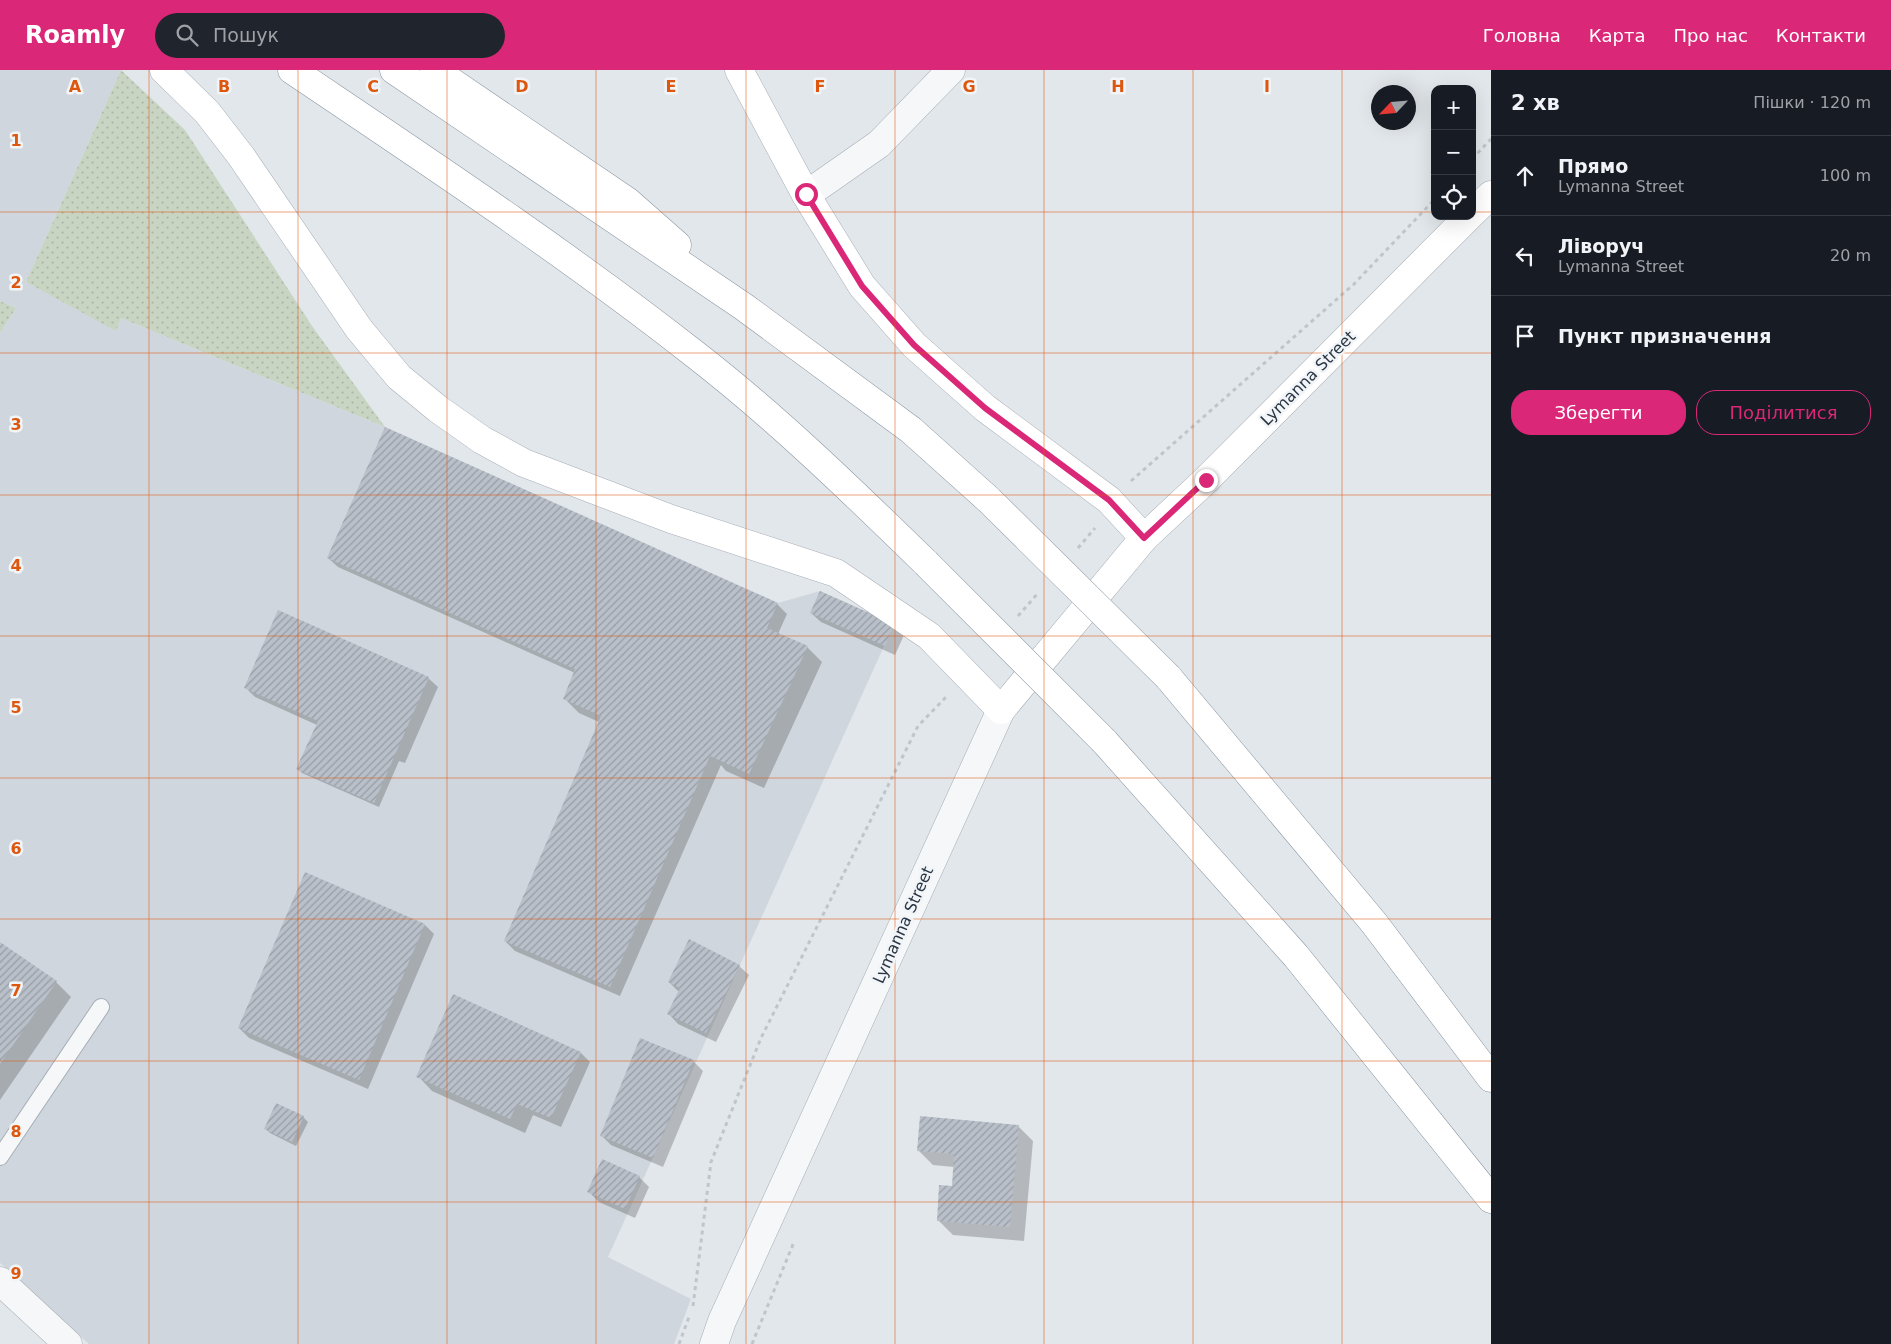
<!DOCTYPE html>
<html lang="uk">
<meta charset="utf-8">
<style>
body{margin:0;font-family:"DejaVu Sans",sans-serif;background:#20242c;color:#f1f3f6}
.controls{position:absolute;right:15px;top:15px;display:grid;overflow:hidden;border-radius:10px;box-shadow:0 5px 20px #0002}
.controls button{width:45px;height:45px;display:grid;place-items:center;padding:0;border:0;border-bottom:1px solid #363941;background:#171b24;color:#f1f3f6;font:25px sans-serif}
.compass{position:absolute;left:1371px;top:15px;width:45px;height:45px;border-radius:50%;background:#171b24;box-shadow:0 5px 20px #0002;rotate:244deg}
.stop{position:absolute;width:15px;height:15px;margin:-11px;border:4px solid #db2777;border-radius:50%;background:#fff}
.stop.end{background:#db2777;border-color:#fff;box-shadow:0 1px 5px #0008}
.list{margin:0;padding:0;list-style:none}
h2{display:flex;justify-content:space-between;align-items:center;height:65px;margin:0;padding:0 20px;font-size:21px}
h2 small{font-size:16px;font-weight:400;color:#9ea1a6}
.list li{display:grid;grid-template-columns:32px 1fr auto;gap:15px;align-items:center;box-sizing:border-box;height:80px;padding:0 20px;border-top:1px solid #363941}
.list b{display:block;font-size:19px;white-space:nowrap}
.list p{margin:0;font-size:16px;white-space:nowrap;color:#9ea1a6}
.list em{font-size:16px;font-style:normal;color:#9ea1a6}
.actions{display:flex;gap:10px;padding:15px 20px}
.actions a{flex:1;padding:11px 0;border:1px solid #db2777;border-radius:20px;text-align:center;font-size:18px;color:#db2777}
.actions .main{background:#db2777;color:#fff}
.icon{flex:none;width:28px;height:28px;fill:none;stroke:currentColor;stroke-width:2;stroke-linecap:round;stroke-linejoin:round}
.map{position:relative;flex:none;width:1491px;height:1274px;overflow:hidden}
header{display:flex;align-items:center;gap:30px;box-sizing:border-box;height:70px;padding:0 25px;background:#db2777;color:#fff}
header strong{font-size:24px}
nav{display:flex;gap:28px;margin-inline-start:auto;font-size:18px}
.search{width:350px;height:45px;background:#20242c;display:flex;align-items:center;gap:12px;box-sizing:border-box;padding:0 18px;border-radius:28px;color:#9ea1a6;font-size:19px}
main{display:flex}
aside{flex:1;background:#171b24}
.map>svg:first-child{display:block}
.built{fill:#d0d6dd}
.grass{fill:url(#grass-dots)}
.shadow{fill:#0003}
.building{fill:url(#building-hatch)}
.lines{fill:none;stroke-linecap:round;stroke-linejoin:round}
.service-casing{stroke:#a7aeb6;stroke-width:18}
.minor-casing{stroke:#a7aeb6;stroke-width:29}
.secondary-casing{stroke:#a7aeb6;stroke-width:29}
.trunk-casing{stroke:#8995a2;stroke-width:29}
.path{stroke:#c0c5ca;stroke-width:3;stroke-dasharray:4 4;stroke-linecap:butt}
.service{stroke:#f5f7f9;stroke-width:16}
.minor{stroke:#f5f7f9;stroke-width:28}
.secondary{stroke:#fff;stroke-width:28}
.trunk{stroke:#fff;stroke-width:28}
.trunk-bridge-casing{stroke:#8995a2;stroke-width:29;stroke-linecap:butt}
.trunk-bridge{stroke:#fff;stroke-width:28}
.route{stroke:#db2777;stroke-width:6}
.grid{fill:none;stroke:#de570f;stroke-width:1;stroke-opacity:0.55}
.labels{text-anchor:middle;dominant-baseline:central;stroke-width:5;stroke-linejoin:round;paint-order:stroke}
.street-label{font-size:16px;fill:#2a3544;stroke:#f2f5f8}
.grid-label{font-size:16px;text-anchor:middle;font-weight:bold;fill:#de570f;stroke:#f2f5f8;stroke-width:5;stroke-linejoin:round;paint-order:stroke}
</style>
<header>
<strong>Roamly</strong>
<div class="search"><svg class="icon" aria-label="search" viewBox="0 0 24 24"><circle cx="10" cy="10" r="6"/><path d="M15 15l6 6"/></svg>Пошук</div>
<nav><a>Головна</a><a>Карта</a><a>Про нас</a><a>Контакти</a></nav>
</header>
<main>
<div class="map">
<svg width="1491" height="1274" viewBox="0 0 1491 1274">
<defs>
<pattern id="grass-dots" width="8" height="8" patternUnits="userSpaceOnUse" patternTransform="scale(1.25)"><rect width="8" height="8" fill="#c9d5c3"/><path d="M2 2h.1M6 6h.1" fill="none" stroke="#adb7a9" stroke-width="1.8" stroke-linecap="round"/></pattern>
<pattern id="building-hatch" width="6" height="6" patternUnits="userSpaceOnUse" patternTransform="scale(1.25)"><rect width="6" height="6" fill="#b9c0c9"/><path d="M-1 1l2-2M0 6l6-6M5 7l2-2" fill="none" stroke="#979da5"/></pattern>
</defs>
<rect width="100%" height="100%" fill="#e2e7eb"/>
<path class="built" d="M0,0h121l-95,212 90,48 5,-12 264,109 393,176 42,-12 74,33 -286,633 83,42 -17,45h-585l-89,-81v-930l16,-25 -16,-7z"/>
<g class="grass">
<path d="M121,0l64,60 127,196 73,101 -264,-109 -5,13 -90,-49z"/>
<path d="M0,231l16,7 -16,25z"/>
</g>
<g class="shadow">
<path d="M328,488l449,46 10,10 -9,20 29,13 15,15 -58,126 -38,-17 -5,-6 -101,231 -105,-45 -10,-10 94,-219 -20,-9 -15,-15 11,-25 -237,-106z"/>
<path d="M811,543l83,12 10,10 -9,20 -74,-33z"/>
<path d="M428,608l10,9 -33,76 -6,-2 -20,46 -77,-34 -4,-4 19,-44 -62,-28 -10,-10z"/>
<path d="M425,855l9,9 -66,155 -119,-51 -10,-10z"/>
<path d="M0,873l56,39 15,15 -71,103z"/>
<path d="M739,896l10,9 -33,67 -38,-18 -9,-10 10,-22 -10,-10z"/>
<path d="M581,983l9,9 -29,65 -28,-12 -8,18 -93,-42 -14,-15z"/>
<path d="M693,991l10,10 -40,96 -52,-22 -10,-10z"/>
<path d="M303,1047l5,5 -12,24 -26,-13 -5,-5z"/>
<path d="M1018,1056l15,15 -9,100 -71,-6 -15,-15 15,-32 1,-21 -21,-2 -15,-15z"/>
<path d="M639,1107l10,10 -14,31 -36,-16 -10,-10z"/>
</g>
<g class="building">
<path d="M385,357l393,176 -11,25 41,18 -59,128 -39,-18 -100,231 -106,-46 97,-225 -38,-17 12,-30 -248,-111z"/>
<path d="M820,521l74,33 -9,22 -75,-33z"/>
<path d="M278,540l151,67 -55,126 -78,-34 22,-48 -74,-33z"/>
<path d="M305,802l120,52 -66,156 -121,-52z"/>
<path d="M689,869l51,26 -34,68 -39,-19 13,-26 -12,-6z"/>
<path d="M0,872l57,39 -57,83z"/>
<path d="M453,924l128,58 -30,66 -34,-14 -7,15 -94,-42z"/>
<path d="M640,968l54,22 -41,98 -53,-22z"/>
<path d="M276,1033l28,13 -12,26 -28,-13z"/>
<path d="M920,1046l99,9 -9,102 -73,-6 2,-36 13,1 2,-32 -37,-3z"/>
<path d="M602,1089l38,17 -15,33 -38,-17z"/>
</g>
<g class="lines">
<g class="service-casing">
<path id="service" d="M0,1087l101,-150"/>
</g>
<g class="minor-casing">
<g id="minor">
<path d="M806,125l73,-51 72,-74"/>
<path d="M0,1211l68,63"/>
<path d="M714,1274l8,-23 279,-611"/>
</g>
</g>
<g class="secondary-casing">
<g id="secondary">
<path d="M164,0l43,42 34,44 118,173 40,48 39,32 44,31 42,23 147,56 165,54 93,63 72,74 143,-172 62,-58 263,-264"/>
<path d="M739,0l67,125 56,91 52,59 71,63 124,92 35,38"/>
<path d="M1472,143l19,-18"/>
</g>
</g>
<g class="trunk-casing">
<g id="trunk">
<path d="M292,0c135,91 271,181 400,282 83,64 159,138 234,211"/>
<path d="M394,0l350,237 167,123 78,70"/>
<path d="M434,0l193,131 50,44"/>
<path d="M1168,607l206,246 117,155"/>
<path d="M1104,671l192,215 195,243"/>
</g>
</g>
<g class="path">
<path d="M1472,89l19,-20"/>
<path d="M1131,411l223,-197 81,-85"/>
<path d="M1078,478l17,-20"/>
<path d="M1018,546l21,-24"/>
<path d="M693,1236l18,-144 50,-124 157,-312 28,-29"/>
<path d="M679,1274l10,-27"/>
<path d="M752,1274l42,-102"/>
</g>
<use href="#service" class="service"/>
<use href="#minor" class="minor"/>
<use href="#secondary" class="secondary"/>
<use href="#trunk" class="trunk"/>
<g class="trunk-bridge-casing">
<g id="trunk-bridge">
<path d="M989,430l179,177"/>
<path d="M926,493l178,178"/>
</g>
</g>
<use href="#trunk-bridge" class="trunk-bridge"/>
</g>
<g class="lines">
<path class="route" d="M806,124l56,92 52,59 71,63 124,92 35,38 62,-58"/>
</g>
<path class="grid" d="M149,0v1274M298,0v1274M447,0v1274M596,0v1274M746,0v1274M895,0v1274M1044,0v1274M1193,0v1274M1342,0v1274M0,142h1435M1472,142h19M0,283h1491M0,425h1491M0,566h1491M0,708h1491M0,849h1491M0,991h1491M0,1132h1491"/>
<g class="labels">
<g class="street-label">
<text transform="translate(1308 308) rotate(-45)">Lymanna Street</text>
<text transform="translate(903 855) rotate(-66)">Lymanna Street</text>
</g>
</g>
<g class="grid-label">
<text x="75" y="22">A</text>
<text x="224" y="22">B</text>
<text x="373" y="22">C</text>
<text x="522" y="22">D</text>
<text x="671" y="22">E</text>
<text x="820" y="22">F</text>
<text x="969" y="22">G</text>
<text x="1118" y="22">H</text>
<text x="1267" y="22">I</text>
<text x="16" y="76">1</text>
<text x="16" y="218">2</text>
<text x="16" y="360">3</text>
<text x="16" y="501">4</text>
<text x="16" y="643">5</text>
<text x="16" y="784">6</text>
<text x="16" y="926">7</text>
<text x="16" y="1067">8</text>
<text x="16" y="1209">9</text>
</g>
</svg>
<div class="controls">
<button>+</button>
<button>−</button>
<button><svg class="icon" aria-label="locate" viewBox="0 0 24 24"><circle cx="12" cy="12" r="6"/><path d="M12 2v4M12 18v4M2 12h4M18 12h4"/></svg></button>
</div>
<svg class="compass" viewBox="-18 -18 36 36"><path d="M0-13l5 13h-10z" fill="#e53935"/><path d="M0 13l5-13h-10z" fill="#9ea1a6"/></svg>
<div class="stop" style="left:806px;top:124px"></div>
<div class="stop end" style="left:1206px;top:410px"></div>
</div>
<aside>
<h2>2 хв<small>Пішки · 120 m</small></h2>
<ul class="list">
<li><svg class="icon" aria-label="ahead" viewBox="0 0 24 24"><path d="M12 20V5M6 11l6-6 6 6"/></svg><div><b>Прямо</b><p>Lymanna Street</p></div><em>100 m</em></li>
<li><svg class="icon" aria-label="left" viewBox="0 0 24 24"><path d="M17 20v-9H6M10 6l-5 5 5 5"/></svg><div><b>Ліворуч</b><p>Lymanna Street</p></div><em>20 m</em></li>
<li><svg class="icon" aria-label="arrive" viewBox="0 0 24 24"><path d="M6 21V4h12l-3 4 3 4H6"/></svg><div><b>Пункт призначення</b></div></li>
</ul>
<div class="actions"><a class="main">Зберегти</a><a>Поділитися</a></div>
</aside>
</main>
